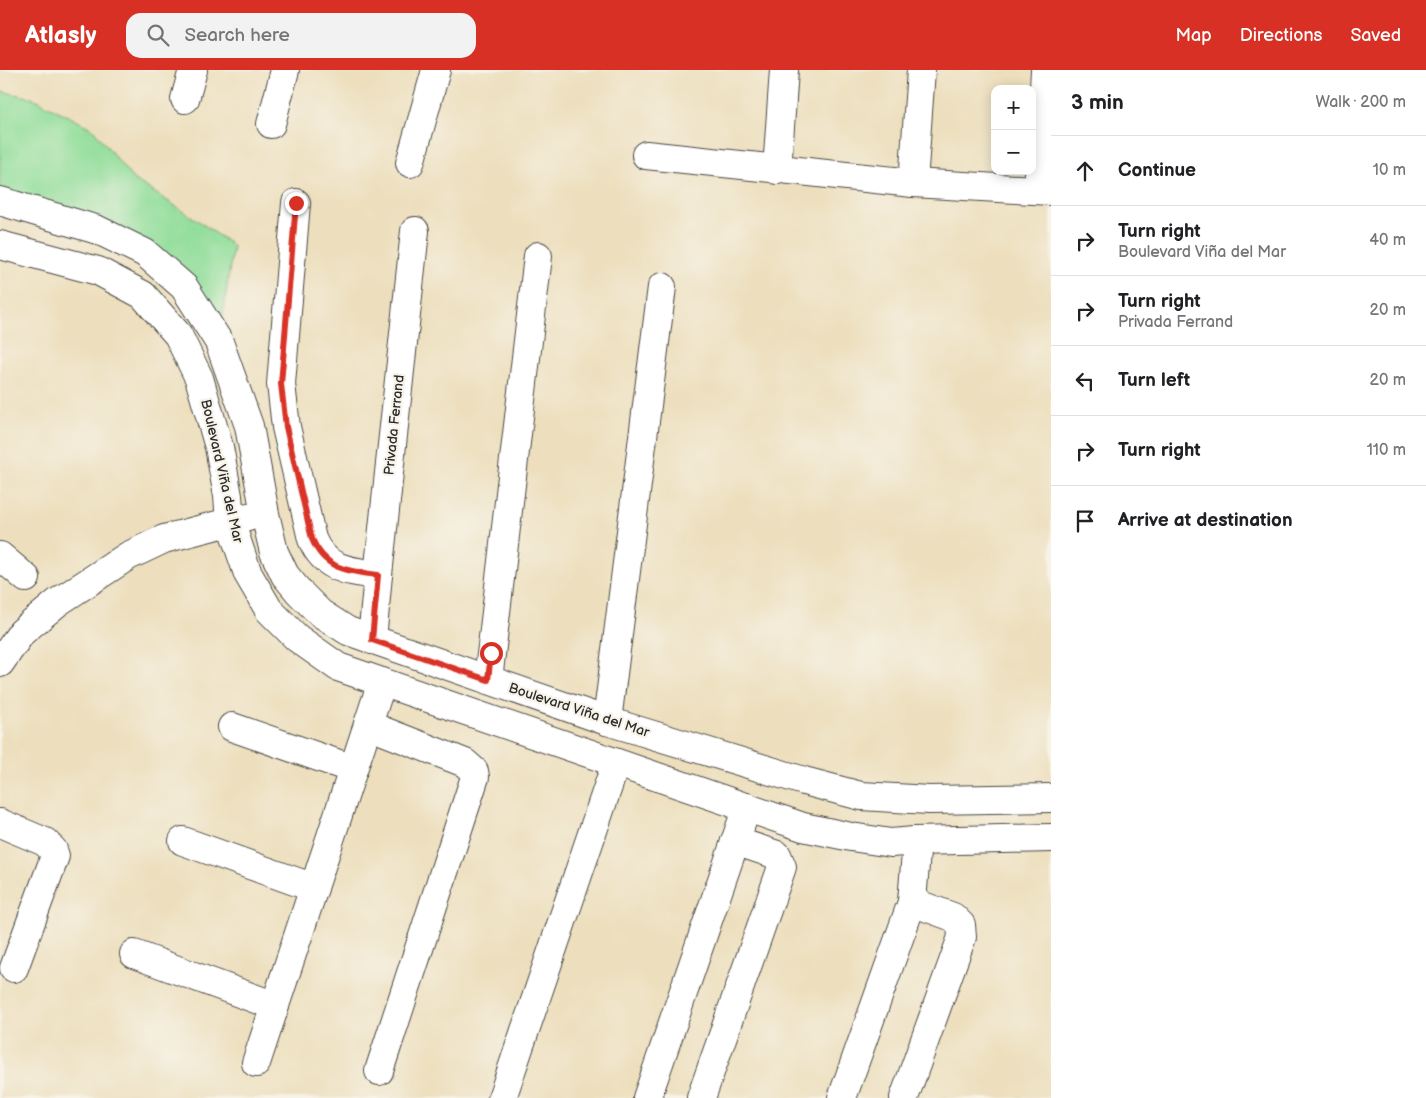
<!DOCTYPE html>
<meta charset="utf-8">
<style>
body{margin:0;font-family:"Balsamiq Sans",sans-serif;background:#f2f2f2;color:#202124}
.controls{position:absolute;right:15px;top:15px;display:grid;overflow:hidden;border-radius:10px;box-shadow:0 2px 12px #0003}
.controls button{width:45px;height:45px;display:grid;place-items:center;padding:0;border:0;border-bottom:1px solid #e0e0e0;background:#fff;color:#202124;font:25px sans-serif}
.stop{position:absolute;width:15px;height:15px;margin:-11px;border:4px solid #d93025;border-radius:50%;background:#fff}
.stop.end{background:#d93025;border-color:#fff;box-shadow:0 1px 5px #0008}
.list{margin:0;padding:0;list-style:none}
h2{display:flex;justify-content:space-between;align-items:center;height:65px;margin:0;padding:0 20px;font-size:21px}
h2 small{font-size:16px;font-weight:400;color:#757577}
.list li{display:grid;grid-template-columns:32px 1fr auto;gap:15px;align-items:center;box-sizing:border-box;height:70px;padding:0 20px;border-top:1px solid #e0e0e0}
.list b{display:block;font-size:19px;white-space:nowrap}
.list p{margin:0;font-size:16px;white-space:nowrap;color:#757577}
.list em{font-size:16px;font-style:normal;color:#757577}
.icon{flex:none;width:28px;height:28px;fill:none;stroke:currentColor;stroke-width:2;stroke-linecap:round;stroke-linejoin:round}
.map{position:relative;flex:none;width:1051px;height:1028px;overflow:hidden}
header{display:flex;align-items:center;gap:30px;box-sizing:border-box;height:70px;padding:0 25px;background:#d93025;color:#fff}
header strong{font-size:24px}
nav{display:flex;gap:28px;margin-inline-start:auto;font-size:18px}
.search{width:350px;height:45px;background:#f2f2f2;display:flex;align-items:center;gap:12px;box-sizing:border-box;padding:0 18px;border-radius:15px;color:#757577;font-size:19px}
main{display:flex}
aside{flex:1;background:#fff}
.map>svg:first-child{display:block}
.green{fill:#93de9b;stroke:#5f8463}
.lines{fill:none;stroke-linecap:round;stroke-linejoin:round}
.minor-casing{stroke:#484641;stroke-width:30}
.minor{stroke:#fff;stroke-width:28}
.route{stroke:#d93025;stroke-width:6}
.labels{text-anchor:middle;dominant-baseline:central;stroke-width:4.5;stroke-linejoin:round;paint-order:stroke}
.street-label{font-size:14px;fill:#2b2b2b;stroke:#f7f3e8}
</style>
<header>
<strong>Atlasly</strong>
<div class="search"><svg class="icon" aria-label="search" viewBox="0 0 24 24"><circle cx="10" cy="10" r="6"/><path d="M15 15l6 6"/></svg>Search here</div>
<nav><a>Map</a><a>Directions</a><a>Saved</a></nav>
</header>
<main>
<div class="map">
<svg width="1051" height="1028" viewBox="0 0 1051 1028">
<rect width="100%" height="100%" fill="#f7f3e8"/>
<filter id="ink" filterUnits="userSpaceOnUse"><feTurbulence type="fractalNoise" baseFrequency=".02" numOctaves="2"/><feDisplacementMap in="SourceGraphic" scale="10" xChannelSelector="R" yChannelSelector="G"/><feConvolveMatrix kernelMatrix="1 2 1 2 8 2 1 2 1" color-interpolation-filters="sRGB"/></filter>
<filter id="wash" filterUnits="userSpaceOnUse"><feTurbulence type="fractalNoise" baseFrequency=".0096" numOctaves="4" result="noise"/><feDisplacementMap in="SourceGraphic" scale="20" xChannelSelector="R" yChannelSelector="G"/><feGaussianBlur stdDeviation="1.12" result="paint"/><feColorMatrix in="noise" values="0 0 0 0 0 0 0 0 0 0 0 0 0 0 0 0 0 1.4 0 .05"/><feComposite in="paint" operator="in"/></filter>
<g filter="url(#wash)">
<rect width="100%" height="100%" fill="#eddfbd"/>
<path class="green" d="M0,21l33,7 60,31 39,49 68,44 33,24 -14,96 -74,-89 -145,-52z"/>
</g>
<g filter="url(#ink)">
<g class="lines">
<g class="minor-casing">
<g id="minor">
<path d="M185,29l8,-29"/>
<path d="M271,54l14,-54"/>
<path d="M646,85l267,28 138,8"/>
<path d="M410,93l26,-93"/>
<path d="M777,100l7,-100"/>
<path d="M913,113l8,-113"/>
<path d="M1038,120l7,-120"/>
<path d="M0,131l98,29 47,23 39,34 35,55 30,84 16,88 9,38 11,23 14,17 21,21 28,18 259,90 197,60 57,15 68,4 122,-2"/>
<path d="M296,133l-15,181 5,43 26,112c13,31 36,32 66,36"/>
<path d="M0,175l98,26 45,24 35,40 21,43 20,69 9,49 2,25 18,53 21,36 28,28 41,29 465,160 48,10 40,6 24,-2 136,-3"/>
<path d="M0,486l26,22"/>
<path d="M372,570l6,-65 37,-344"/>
<path d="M0,593l22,-31 36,-30 70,-46 36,-17 84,-22"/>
<path d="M488,610l50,-424"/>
<path d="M607,651l55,-434"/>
<path d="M368,655l97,38 9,8 1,6 -96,294"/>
<path d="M232,657l121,42"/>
<path d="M0,753l45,19 8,8 2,6 -41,112"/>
<path d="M183,771l131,47"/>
<path d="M134,884l141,52"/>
<path d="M256,993l126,-381"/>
<path d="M502,1028l114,-335"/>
<path d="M647,1028l100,-291"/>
<path d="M701,1028l81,-231 -5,-12 -42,-14"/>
<path d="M842,1028l70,-196 4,-50 -1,-11"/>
<path d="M904,1028l58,-161 -1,-12 -8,-8 -41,-15"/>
</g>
</g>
<use href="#minor" class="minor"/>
</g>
</g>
<g class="lines" filter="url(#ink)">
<path class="route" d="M296,133l-15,181 5,43 26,112c13,31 36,32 66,36l-6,65 116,40 3,-27"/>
</g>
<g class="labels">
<g class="street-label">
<text transform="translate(394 355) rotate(-84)">Privada Ferrand</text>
<text transform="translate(222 401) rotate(77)">Boulevard Viña del Mar</text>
<text transform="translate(579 640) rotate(18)">Boulevard Viña del Mar</text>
</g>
</g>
</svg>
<div class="controls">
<button>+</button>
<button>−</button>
</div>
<div class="stop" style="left:491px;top:583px"></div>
<div class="stop end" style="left:296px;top:133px"></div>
</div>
<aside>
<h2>3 min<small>Walk · 200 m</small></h2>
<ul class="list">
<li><svg class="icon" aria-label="ahead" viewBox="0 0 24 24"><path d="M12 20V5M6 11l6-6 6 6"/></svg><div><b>Continue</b></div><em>10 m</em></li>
<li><svg class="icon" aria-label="right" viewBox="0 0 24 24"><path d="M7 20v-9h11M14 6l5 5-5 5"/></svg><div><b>Turn right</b><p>Boulevard Viña del Mar</p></div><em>40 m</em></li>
<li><svg class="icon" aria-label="right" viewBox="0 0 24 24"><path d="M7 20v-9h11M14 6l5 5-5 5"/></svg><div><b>Turn right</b><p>Privada Ferrand</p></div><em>20 m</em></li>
<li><svg class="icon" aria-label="left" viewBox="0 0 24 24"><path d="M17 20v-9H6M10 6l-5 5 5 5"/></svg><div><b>Turn left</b></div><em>20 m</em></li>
<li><svg class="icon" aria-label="right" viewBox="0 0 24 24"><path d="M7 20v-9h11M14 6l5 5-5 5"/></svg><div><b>Turn right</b></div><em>110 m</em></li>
<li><svg class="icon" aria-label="arrive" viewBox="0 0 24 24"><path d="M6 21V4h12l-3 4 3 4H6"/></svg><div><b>Arrive at destination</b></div></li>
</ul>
</aside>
</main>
